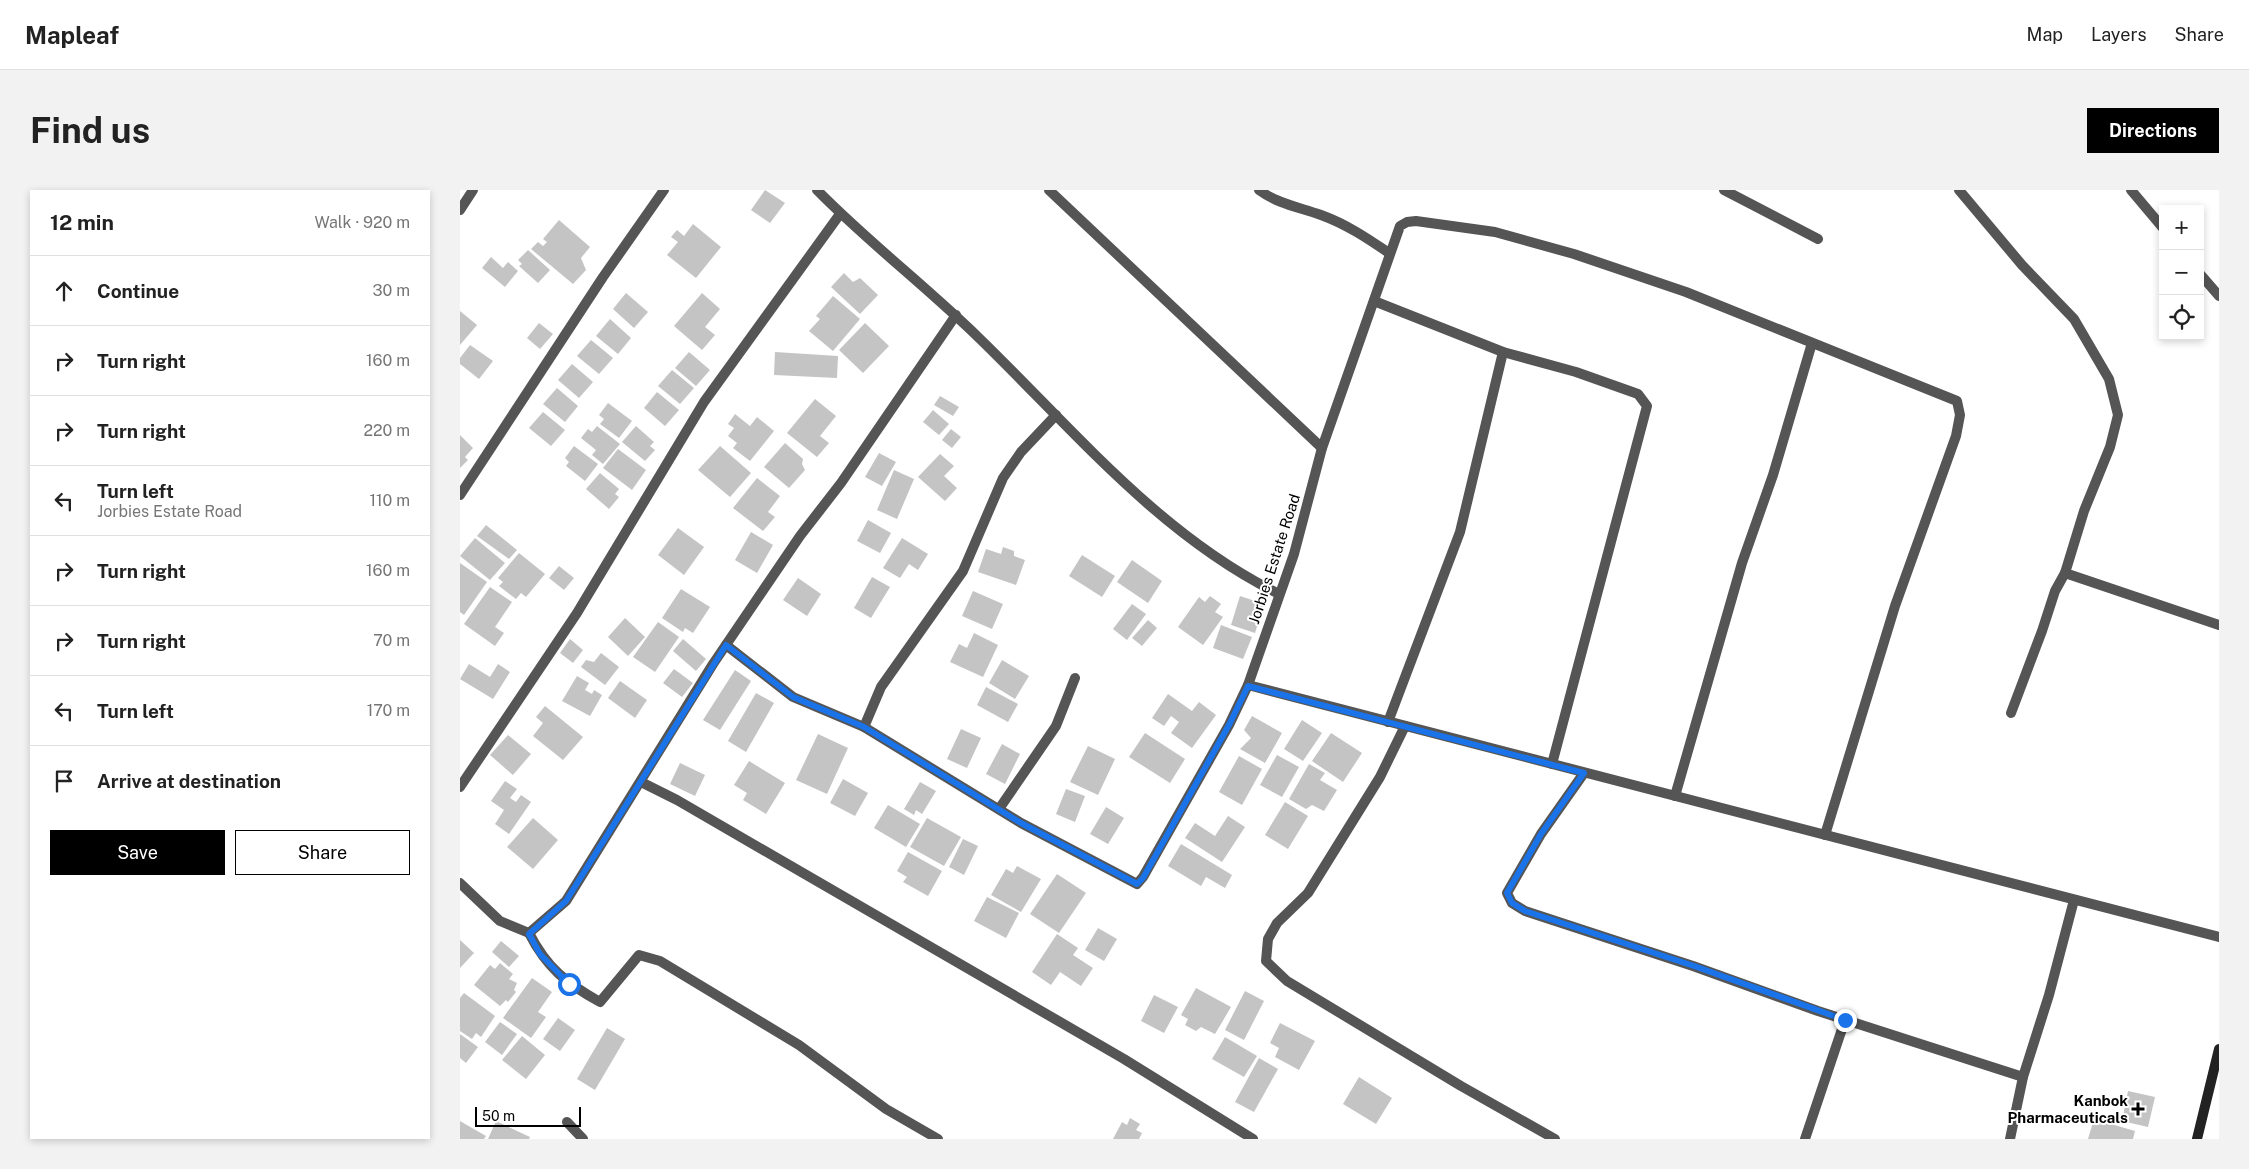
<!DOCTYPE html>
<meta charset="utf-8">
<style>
body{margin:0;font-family:"Public Sans",sans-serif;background:#f2f2f2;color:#222}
.controls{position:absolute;right:15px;top:15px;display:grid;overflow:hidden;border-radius:0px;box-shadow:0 2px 8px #0003}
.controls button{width:45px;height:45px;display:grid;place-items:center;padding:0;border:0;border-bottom:1px solid #e0e0e0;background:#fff;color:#222;font:25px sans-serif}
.scale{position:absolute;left:15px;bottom:12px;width:106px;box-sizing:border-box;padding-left:5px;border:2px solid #000;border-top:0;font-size:14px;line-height:18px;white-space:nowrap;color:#000;-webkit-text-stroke:4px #fff;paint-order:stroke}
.stop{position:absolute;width:15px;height:15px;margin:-11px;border:4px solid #1a73e8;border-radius:50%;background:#fff}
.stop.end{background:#1a73e8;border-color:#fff;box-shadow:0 1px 5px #0008}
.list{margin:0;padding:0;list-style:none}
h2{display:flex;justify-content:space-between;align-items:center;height:65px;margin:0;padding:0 20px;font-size:21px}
h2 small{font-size:16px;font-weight:400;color:#767676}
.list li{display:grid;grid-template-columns:32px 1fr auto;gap:15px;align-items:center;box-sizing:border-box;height:70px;padding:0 20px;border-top:1px solid #e0e0e0}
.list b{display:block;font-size:19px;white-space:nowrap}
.list p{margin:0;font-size:16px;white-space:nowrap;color:#767676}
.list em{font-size:16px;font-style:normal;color:#767676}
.actions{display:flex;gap:10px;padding:15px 20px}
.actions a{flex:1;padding:11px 0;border:1px solid #000;border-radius:0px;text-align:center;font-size:18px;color:#000}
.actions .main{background:#000;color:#fff}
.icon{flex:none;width:28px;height:28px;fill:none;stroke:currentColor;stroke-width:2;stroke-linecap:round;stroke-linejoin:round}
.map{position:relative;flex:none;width:1759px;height:949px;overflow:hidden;border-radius:0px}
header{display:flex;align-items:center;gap:30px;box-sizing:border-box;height:70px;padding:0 25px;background:#fff;border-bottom:1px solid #e0e0e0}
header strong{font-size:24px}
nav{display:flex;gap:28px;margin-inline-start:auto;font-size:18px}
.intro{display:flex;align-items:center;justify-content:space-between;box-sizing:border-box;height:120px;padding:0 30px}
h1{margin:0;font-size:35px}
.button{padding:12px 22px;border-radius:0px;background:#000;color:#fff;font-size:18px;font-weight:700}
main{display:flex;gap:30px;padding:0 30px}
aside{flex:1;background:#fff;border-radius:0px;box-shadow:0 2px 8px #0003}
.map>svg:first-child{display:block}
.building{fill:#c4c4c4}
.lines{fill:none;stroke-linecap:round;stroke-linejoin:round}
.street{stroke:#555;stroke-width:10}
.secondary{stroke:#222;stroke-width:10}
.route{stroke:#1a73e8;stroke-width:6}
.poi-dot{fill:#000;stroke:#fff;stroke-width:2}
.labels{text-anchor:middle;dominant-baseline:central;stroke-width:4;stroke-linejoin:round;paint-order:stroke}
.street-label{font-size:15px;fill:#000;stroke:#fff}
.poi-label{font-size:15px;font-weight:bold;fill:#000;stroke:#fff;text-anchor:end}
</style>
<header>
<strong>Mapleaf</strong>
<nav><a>Map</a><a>Layers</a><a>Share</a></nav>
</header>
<div class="intro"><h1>Find us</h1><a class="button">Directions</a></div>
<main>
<aside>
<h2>12 min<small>Walk · 920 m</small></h2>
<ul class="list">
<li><svg class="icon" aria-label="ahead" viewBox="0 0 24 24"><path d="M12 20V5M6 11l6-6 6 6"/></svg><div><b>Continue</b></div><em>30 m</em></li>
<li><svg class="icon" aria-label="right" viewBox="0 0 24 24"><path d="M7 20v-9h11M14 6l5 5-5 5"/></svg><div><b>Turn right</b></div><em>160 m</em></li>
<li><svg class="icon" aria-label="right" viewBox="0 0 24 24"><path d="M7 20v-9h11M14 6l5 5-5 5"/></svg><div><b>Turn right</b></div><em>220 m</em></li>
<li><svg class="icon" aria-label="left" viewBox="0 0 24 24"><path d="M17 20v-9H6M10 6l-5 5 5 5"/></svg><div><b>Turn left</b><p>Jorbies Estate Road</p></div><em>110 m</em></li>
<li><svg class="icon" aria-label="right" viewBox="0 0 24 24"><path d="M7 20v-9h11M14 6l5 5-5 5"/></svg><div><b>Turn right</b></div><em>160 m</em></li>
<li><svg class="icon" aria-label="right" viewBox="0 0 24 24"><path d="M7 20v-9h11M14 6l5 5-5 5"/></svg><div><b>Turn right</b></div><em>70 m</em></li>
<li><svg class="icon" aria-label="left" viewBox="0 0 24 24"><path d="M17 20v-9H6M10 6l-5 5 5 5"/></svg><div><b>Turn left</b></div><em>170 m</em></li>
<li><svg class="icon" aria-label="arrive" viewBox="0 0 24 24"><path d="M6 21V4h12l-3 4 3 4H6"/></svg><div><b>Arrive at destination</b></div></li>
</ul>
<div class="actions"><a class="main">Save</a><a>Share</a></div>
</aside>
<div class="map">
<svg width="1759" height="949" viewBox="0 0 1759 949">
<rect width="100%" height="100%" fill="#fff"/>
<g class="building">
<path d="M305,0l20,13 -15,20 -19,-13z"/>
<path d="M99,30l31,27 -9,11 5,12 -13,14 -42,-35 7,-7 5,4 4,-4 -4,-3z"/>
<path d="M233,34l28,23 -25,31 -29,-23 11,-13 -7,-5 6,-7 7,6z"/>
<path d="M68,60l22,20 -12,13 -19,-17 3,-2 -4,-4z"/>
<path d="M31,67l12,11 5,-6 10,9 -13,16 -23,-19z"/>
<path d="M384,83l9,9 7,-4 18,17 -18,19 -29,-27z"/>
<path d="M166,103l22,19 -14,16 -21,-19z"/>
<path d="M242,103l18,16 -15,18 10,8 -13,15 -28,-24z"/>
<path d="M373,106l27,23 -27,32 -24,-20 11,-12 -4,-3z"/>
<path d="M0,121l17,14 -17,20z"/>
<path d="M150,129l21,19 -13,16 -22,-18z"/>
<path d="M79,133l14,11 -13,15 -13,-11z"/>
<path d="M405,133l24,23 -26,27 -24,-23z"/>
<path d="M131,150l22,18 -14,16 -22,-18z"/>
<path d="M10,155l23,16 -14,18 -19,-15v-6z"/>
<path d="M229,162l21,18 -14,16 -21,-18z"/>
<path d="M315,162l63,4 -1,22 -63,-3z"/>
<path d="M112,174l21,18 -14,16 -21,-18z"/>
<path d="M212,180l22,18 -14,16 -22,-18z"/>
<path d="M97,198l21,18 -13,16 -22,-18z"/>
<path d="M197,202l22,18 -14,16 -21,-18z"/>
<path d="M480,206l19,11 -6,9 -19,-11z"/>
<path d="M355,209l21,17 -16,20 9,7 -12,14 -30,-24z"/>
<path d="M148,213l24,18 -13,17 -19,-14 4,-5 -5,-4z"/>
<path d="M473,220l16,14 -10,11 -16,-13z"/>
<path d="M83,222l22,18 -14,16 -22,-18z"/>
<path d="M275,224l15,12 7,-9 17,14 -24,30 -17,-13 4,-5 -9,-7 6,-8 -6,-4z"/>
<path d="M137,236l23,18 -17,20 -11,-9 4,-5 -15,-12 7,-9 4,3z"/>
<path d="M176,236l18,16 -4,4 5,4 -10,11 -23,-19z"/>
<path d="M491,239l10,8 -9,11 -10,-8z"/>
<path d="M0,245l13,13 -8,9 3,3 -8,8z"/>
<path d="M325,253l18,16 -1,5 3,6 -16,18 -25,-21z"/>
<path d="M114,256l24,18 -13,17 -19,-15 3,-4 -4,-4z"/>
<path d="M260,256l31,27 -21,24 -32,-27z"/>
<path d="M158,259l28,21 -14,20 -29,-22z"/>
<path d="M419,263l17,9 -14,24 -17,-9z"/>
<path d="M480,264l14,12 -10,10 13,12 -12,13 -27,-24z"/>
<path d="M434,280l20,9 -17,40 -20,-9z"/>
<path d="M140,283l19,16 -4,5 4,3 -10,12 -23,-20z"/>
<path d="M297,288l23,18 -12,16 7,5 -12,14 -30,-23z"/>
<path d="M408,330l23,13 -11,20 -23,-12z"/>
<path d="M26,335l31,25 -8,9 -32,-23z"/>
<path d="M218,338l26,19 -20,28 -26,-20z"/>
<path d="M291,342l22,13 -16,28 -22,-13z"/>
<path d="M15,348l30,25 -15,17 -30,-24z"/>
<path d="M442,348l26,16 -10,16 -9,-6 -9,14 -17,-10z"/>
<path d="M543,357l11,4v5l11,4 -9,25 -38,-13 8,-23 15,5z"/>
<path d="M59,363l26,21 -19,23 -5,-4 -5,6 -17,-13 4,-4 -5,-4z"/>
<path d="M622,365l33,21 -13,21 -33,-21z"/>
<path d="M672,370l30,21 -14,22 -31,-21z"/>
<path d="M0,373l27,19 -23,33 -4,-3z"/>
<path d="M99,376l15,12 -10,12 -15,-12z"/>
<path d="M412,387l18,10 -19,31 -17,-10z"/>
<path d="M338,388l23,16 -14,22 -24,-16z"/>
<path d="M30,397l22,15 -17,25 9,6 -9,13 -31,-22z"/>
<path d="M221,399l29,18 -17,26 -8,-5 -2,4 -21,-14z"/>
<path d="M513,401l30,13 -11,25 -30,-13z"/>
<path d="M750,406l11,8 -6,8 8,5 -20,28 -25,-18 21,-30 6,5z"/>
<path d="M780,406l24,8 -9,29 -24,-8z"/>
<path d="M672,414l14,10 -19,26 -14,-11z"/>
<path d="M165,428l20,19 -17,19 -20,-19z"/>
<path d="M688,430l9,8 -15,18 -10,-8z"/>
<path d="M198,432l21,15 -24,35 -22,-15z"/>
<path d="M761,435l31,12 -9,22 -30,-11z"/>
<path d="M514,443l24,12 -15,32 -33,-15 9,-18 8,4z"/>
<path d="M110,449l13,11 -10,13 -13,-10z"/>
<path d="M223,449l23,20 -10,12 -23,-20z"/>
<path d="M141,463l18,14 -14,18 -24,-18 5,-7 8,2z"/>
<path d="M542,470l27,16 -14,23 -26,-16z"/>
<path d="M9,474l21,13 8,-13 12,8 -17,27 -33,-20z"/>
<path d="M214,479l19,14 -11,14 -19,-14z"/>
<path d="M275,480l16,11 -31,49 -17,-10z"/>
<path d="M117,486l12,7 -4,7 7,4 2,-4 8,5 -12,21 -28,-15z"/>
<path d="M160,491l27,19 -12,18 -27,-20z"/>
<path d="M526,497l32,17 -10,18 -31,-17z"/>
<path d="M296,503l18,10 -28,49 -18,-11z"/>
<path d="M708,504l24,17 7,-9 17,13 -24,33 -21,-15 8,-11 -8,-6 -7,10 -12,-8z"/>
<path d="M85,516l38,31 -20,23 -30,-24 10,-13 -7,-6z"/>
<path d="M792,526l30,17 -17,30 -25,-14 11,-11 -7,-8z"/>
<path d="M842,530l20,13 -19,28 -19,-12z"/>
<path d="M501,539l20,9 -14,30 -20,-9z"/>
<path d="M685,543l40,26 -15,24 -41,-26z"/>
<path d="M871,543l31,20 -19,29 -31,-21z"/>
<path d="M358,544l30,14 -21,46 -31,-14z"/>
<path d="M48,545l23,19 -18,21 -23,-20z"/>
<path d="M542,554l18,10 -15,30 -19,-10z"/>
<path d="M628,556l27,13 -17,36 -28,-13z"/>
<path d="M817,565l22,12 -17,30 -22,-12z"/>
<path d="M779,566l23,13 -20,36 -23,-13z"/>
<path d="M289,571l36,22 -19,31 -23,-14 4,-7 -13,-8z"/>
<path d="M220,573l25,12 -10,21 -25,-12z"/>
<path d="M849,574l16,9 -5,7 17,10 -13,21 -12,-6 -6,4 -17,-10z"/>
<path d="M383,589l25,14 -13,23 -25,-13z"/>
<path d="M45,591l12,8 -7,9 6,4 5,-7 10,7 -22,32 -14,-10 9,-14 -13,-9z"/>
<path d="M460,592l16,9 -14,23 -6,-4 -2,5 -10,-6z"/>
<path d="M606,599l19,7 -10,26 -19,-8z"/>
<path d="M825,612l23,14 -20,33 -23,-14z"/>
<path d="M428,615l32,19 -14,23 -32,-19z"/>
<path d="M646,617l18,11 -16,26 -18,-10z"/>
<path d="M768,626l17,11 -23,35 -37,-24 10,-15 20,13z"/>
<path d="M73,628l25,22 -25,29 -26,-22z"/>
<path d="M467,628l34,19 -17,29 -34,-19z"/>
<path d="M503,649l15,7 -14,29 -15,-8z"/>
<path d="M721,654l51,31 -7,13 -19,-11 -5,9 -33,-20z"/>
<path d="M448,662l34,19 -14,25 -25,-14 4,-5 -10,-6z"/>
<path d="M557,676l24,13 -20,33 -30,-17 15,-26 7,4z"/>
<path d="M597,684l29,19 -27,40 -29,-19z"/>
<path d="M527,707l32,16 -13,25 -32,-17z"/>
<path d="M638,738l19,11 -13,22 -19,-11z"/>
<path d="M597,744l21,14 -5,7 20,13 -12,18 -21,-14 -9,13 -19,-13z"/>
<path d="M0,750l14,13 -14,15z"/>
<path d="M41,751l18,15 -10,11 -17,-15z"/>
<path d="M40,773l13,11 -4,5 8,4 -3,7 2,2 -8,10 -2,-2 -6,6 -26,-21 16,-20 5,4z"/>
<path d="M72,788l20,14 -14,20 8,5 -15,21 -28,-20z"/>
<path d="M736,798l35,19 -16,27 -14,-7 -5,4 -11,-6 3,-6 -7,-4z"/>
<path d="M785,801l19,10 -20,39 -19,-10z"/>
<path d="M4,803l31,23 -14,21 -5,-4 -4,6 -12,-8v-33z"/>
<path d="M694,805l24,12 -14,26 -23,-12z"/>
<path d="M98,828l17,12 -15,21 -17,-12z"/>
<path d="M40,832l17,12 -15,21 -17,-13z"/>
<path d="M820,833l35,18 -16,29 -24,-13 4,-9 -9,-5z"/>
<path d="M147,838l18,11 -30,51 -18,-11z"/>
<path d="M0,844l18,13 -12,16 -6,-5z"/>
<path d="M62,846l23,19 -19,24 -24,-19z"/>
<path d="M765,847l32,19 -13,21 -32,-18z"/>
<path d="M799,868l19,11 -24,43 -19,-10z"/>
<path d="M899,887l33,21 -16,26 -33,-20z"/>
<path d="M1668,901l27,6 -7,30 -26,-6z"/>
<path d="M670,928l10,6 -4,6 6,3 -3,6h-26l9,-17 5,3z"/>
<path d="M1634,929l41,12 -2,8h-45z"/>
<path d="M0,931l26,15 -2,3h-24z"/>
<path d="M36,931l34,16 -1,2h-41z"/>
</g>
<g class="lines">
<g class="street">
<path d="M357,0c51,52 110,97 162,148 94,91 180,197 300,256"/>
<path d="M589,0l273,258"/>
<path d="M799,0c19,14 40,17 62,25 25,9 46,23 68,38"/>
<path d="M1264,0l94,49"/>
<path d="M1499,0l63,75 52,54 35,60 9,36 -8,32 -26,64 -19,62 154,52"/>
<path d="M1671,0l32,38"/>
<path d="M0,20l13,-20"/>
<path d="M1740,84l19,22"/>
<path d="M914,111l129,51 73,20 62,22 9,12 -95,358"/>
<path d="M0,305l143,-218 61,-87"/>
<path d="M266,455l67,52 71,30 157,96 116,61 6,-7 86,-152 19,-40 46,-131 28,-106 78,-222 7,-4 9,-1 79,11 79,22 112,38 271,109 3,14 -4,21 -61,170 -70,229"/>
<path d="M788,495l971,252"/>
<path d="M1551,523l31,-82 13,-40 10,-18"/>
<path d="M928,532l72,-190 43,-180"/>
<path d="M945,536l-25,51 -72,116 -31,30 -9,16 -2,22 21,20 174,105 94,53"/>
<path d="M404,537l17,-40 82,-116 40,-93 18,-26 35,-37"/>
<path d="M1124,583l-43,61 -34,59 5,10 13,8 168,55 125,45 205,66"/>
<path d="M181,592l36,18 447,259 129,80"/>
<path d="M0,597l117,-174 127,-211 136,-188"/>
<path d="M1215,606l67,-233 31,-88 39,-132"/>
<path d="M539,619l57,-83 19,-48"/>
<path d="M0,693l40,38 29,12 37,-32 147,-237 87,-128 41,-53 115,-168"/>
<path d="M69,743c18,35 37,50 71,69l39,-47 21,6 139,84 87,64 52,30"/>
<path d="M107,932l16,17"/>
<path d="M1345,949l40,-119"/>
<path d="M1550,949l13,-62 26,-82 25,-95"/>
</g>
<path class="secondary" d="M1737,949l22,-90"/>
</g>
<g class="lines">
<path class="route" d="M109,794l-29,-30 -11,-20 37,-33 160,-256 67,52 71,30 157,96 116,61 6,-6 86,-153 19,-39 336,87 -43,61 -34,59 5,10 13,8 169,55 151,54"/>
</g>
<path class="poi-dot" d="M1675.5 911.5h5v5h5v5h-5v5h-5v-5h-5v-5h5z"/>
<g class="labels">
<g class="street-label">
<text transform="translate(814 369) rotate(-72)">Jorbies Estate Road</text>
</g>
<g class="poi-label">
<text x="1668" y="910">Kanbok<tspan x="1668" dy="17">Pharmaceuticals</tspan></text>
</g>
</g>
</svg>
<div class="controls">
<button>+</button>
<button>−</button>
<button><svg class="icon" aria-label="locate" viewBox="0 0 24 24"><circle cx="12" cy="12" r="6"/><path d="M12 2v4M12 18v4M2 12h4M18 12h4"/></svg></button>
</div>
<div class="scale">50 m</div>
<div class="stop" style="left:109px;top:794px"></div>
<div class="stop end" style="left:1385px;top:830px"></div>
</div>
</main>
